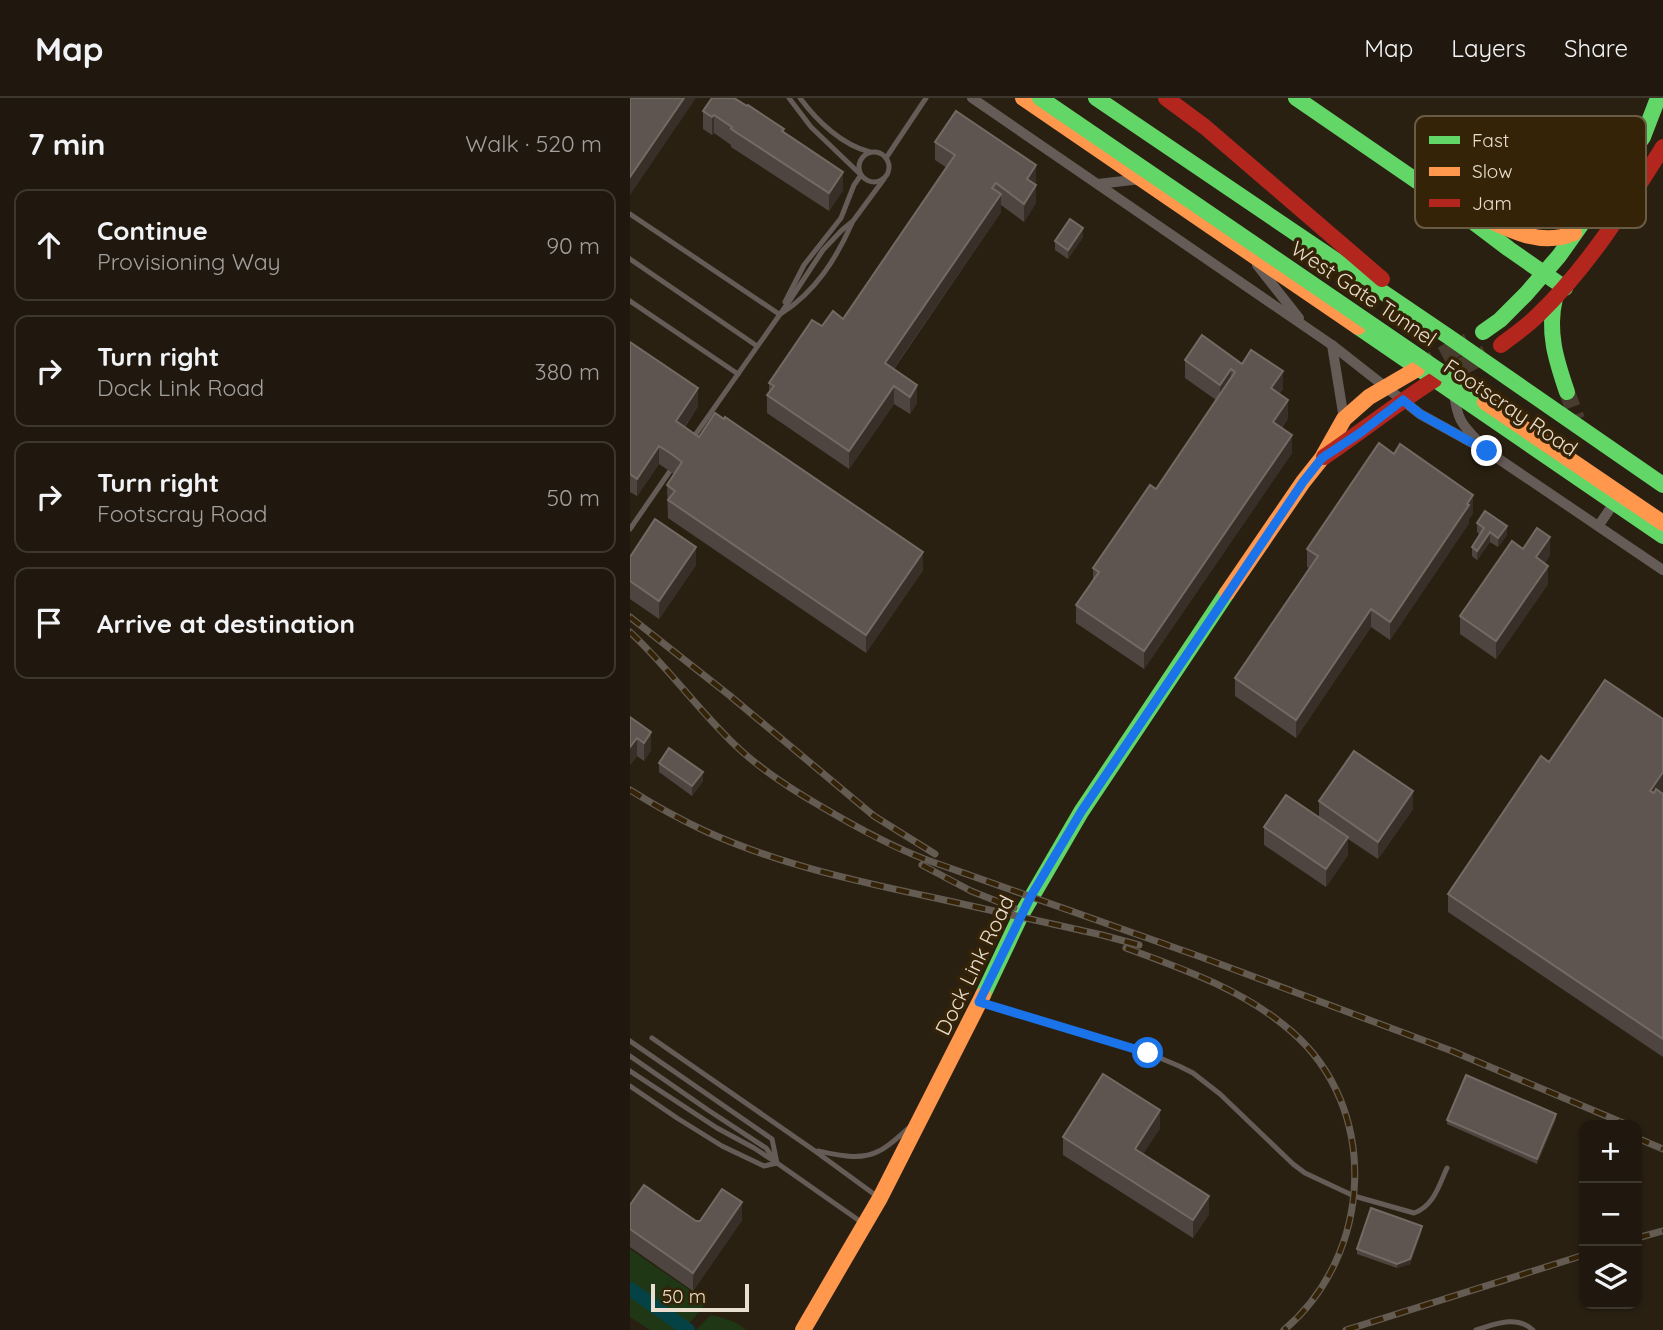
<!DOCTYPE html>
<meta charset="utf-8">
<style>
body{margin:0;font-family:Quicksand,sans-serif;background:#2d251c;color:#f1f3f6}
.controls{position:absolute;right:21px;bottom:21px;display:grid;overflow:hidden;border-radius:14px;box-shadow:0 2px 5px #0004}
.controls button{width:63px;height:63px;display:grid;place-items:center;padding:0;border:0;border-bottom:2px solid #3d372e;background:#20180e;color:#f1f3f6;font:35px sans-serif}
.scale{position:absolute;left:21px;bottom:18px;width:98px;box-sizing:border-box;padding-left:7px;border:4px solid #e9decf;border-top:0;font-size:19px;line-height:24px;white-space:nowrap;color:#e9decf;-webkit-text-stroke:5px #342307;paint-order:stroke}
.stop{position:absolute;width:21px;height:21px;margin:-16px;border:5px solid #1a73e8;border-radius:50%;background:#fff}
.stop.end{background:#1a73e8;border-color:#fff;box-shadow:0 2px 7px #0008}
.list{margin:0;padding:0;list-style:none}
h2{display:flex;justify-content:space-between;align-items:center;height:91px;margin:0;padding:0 28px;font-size:30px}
h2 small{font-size:23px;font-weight:400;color:#a2a09e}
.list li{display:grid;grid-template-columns:46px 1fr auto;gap:21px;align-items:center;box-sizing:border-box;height:112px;margin:0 14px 14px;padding:0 14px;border:2px solid #3d372e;border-radius:14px}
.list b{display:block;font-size:26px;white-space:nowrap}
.list p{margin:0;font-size:23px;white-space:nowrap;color:#a2a09e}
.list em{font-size:23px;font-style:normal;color:#a2a09e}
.icon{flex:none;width:38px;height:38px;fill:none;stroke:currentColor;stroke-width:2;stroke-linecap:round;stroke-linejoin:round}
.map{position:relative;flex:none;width:1033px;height:1232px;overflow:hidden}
header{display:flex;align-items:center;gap:42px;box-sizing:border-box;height:98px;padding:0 35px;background:#20180e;border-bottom:2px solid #3d372e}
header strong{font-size:33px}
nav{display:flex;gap:38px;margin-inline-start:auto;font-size:24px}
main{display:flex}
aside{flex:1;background:#20180e}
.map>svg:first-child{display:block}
.green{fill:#1f3715}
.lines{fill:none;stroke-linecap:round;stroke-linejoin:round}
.canal{stroke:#044246;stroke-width:14}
.secondary-tunnel{stroke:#473c2e;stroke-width:16;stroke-dasharray:16 8;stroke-linecap:butt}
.primary-tunnel{stroke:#473c2e;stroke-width:18;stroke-dasharray:18 9;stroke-linecap:butt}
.lane{stroke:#665c57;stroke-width:5}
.street{stroke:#665c57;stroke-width:10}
.fast{stroke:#63d668;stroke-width:16}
.slow{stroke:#ff974d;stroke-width:16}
.jam{stroke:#b3261e;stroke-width:16}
.rail-casing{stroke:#645c53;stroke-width:7}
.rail{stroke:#342307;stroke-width:4.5;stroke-dasharray:13;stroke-linecap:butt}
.fast-bridge{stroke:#63d668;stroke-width:16}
.slow-bridge{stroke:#ff974d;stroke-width:16}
.jam-bridge{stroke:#b3261e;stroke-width:16}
.wall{fill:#4e4541}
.shaded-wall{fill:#382f28}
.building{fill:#5e5550;stroke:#746a64;stroke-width:2}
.route{stroke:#1a73e8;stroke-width:9}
.labels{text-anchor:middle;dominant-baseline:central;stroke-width:7;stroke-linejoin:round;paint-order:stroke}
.street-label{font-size:21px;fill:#e9decf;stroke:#342307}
.key{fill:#342307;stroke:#6a5b43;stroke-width:2}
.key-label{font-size:19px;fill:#e9decf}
</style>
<header>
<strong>Map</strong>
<nav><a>Map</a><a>Layers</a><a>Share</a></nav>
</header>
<main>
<aside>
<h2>7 min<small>Walk · 520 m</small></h2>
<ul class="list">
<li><svg class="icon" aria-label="ahead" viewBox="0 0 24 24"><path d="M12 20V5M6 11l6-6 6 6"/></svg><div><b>Continue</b><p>Provisioning Way</p></div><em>90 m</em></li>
<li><svg class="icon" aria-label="right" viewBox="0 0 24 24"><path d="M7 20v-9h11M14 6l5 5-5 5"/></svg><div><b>Turn right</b><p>Dock Link Road</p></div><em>380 m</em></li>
<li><svg class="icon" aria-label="right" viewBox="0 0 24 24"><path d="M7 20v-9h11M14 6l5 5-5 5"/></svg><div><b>Turn right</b><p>Footscray Road</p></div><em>50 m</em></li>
<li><svg class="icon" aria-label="arrive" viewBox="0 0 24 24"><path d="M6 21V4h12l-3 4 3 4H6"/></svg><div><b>Arrive at destination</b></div></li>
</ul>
</aside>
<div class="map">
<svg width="1033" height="1232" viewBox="0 0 1033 1232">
<rect width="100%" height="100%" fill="#2a2012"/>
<g class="green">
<path d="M0,1151l77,53 -20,24 -9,4h-28l-20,-13z"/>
<path d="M81,1217c12,3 26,6 35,15h-50z"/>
</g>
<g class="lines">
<path class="canal" d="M0,1191l58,41"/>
<path class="secondary-tunnel" d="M937,294l10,27"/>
<g class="primary-tunnel">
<path d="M788,270l50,-26"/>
<path d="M806,282l50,-26"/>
</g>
<g class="lane">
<path d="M159,0l22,29 49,47"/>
<path d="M170,0c17,23 42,47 70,54"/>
<circle cx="244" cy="69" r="15"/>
<path d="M256,60l40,-60"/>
<path d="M0,116l149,100"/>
<path d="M0,161l127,87"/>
<path d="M0,203l108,73"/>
<path d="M155,204l19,-37 37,-47 13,-33 7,-10"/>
<path d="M152,215c34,-22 54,-54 70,-90"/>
<path d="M63,340l97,-138 33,-50 19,-20 11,-9 31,-42"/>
<path d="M0,431l40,-58"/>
<path d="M352,906l113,32 53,17 31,13 14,7 27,21 73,70 12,9 49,23 60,17c20,-7 25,-28 33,-45"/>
<path d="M22,940l163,113 63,46"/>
<path d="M0,943l142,98 5,24"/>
<path d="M0,958l78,54 58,38 9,12"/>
<path d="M0,973l87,57 37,20 23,15 87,61"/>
<path d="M0,988l47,32 45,28 42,20 13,-3"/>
<path d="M188,1053c20,4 42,10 61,0 11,-5 21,-16 31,-24"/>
<path d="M846,1232c20,-6 40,-15 57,0"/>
</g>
<g class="street">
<path d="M342,0l360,247 88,69 67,37 176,119"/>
<path d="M468,86l43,-5"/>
<path d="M627,167l42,53"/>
<path d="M702,247l12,74"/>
<path d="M824,295c3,25 7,31 24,48"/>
<path d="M969,427l15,-22"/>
</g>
<g class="fast">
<path d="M666,0l147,101 66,50 56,39"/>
<path d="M925,200c-8,34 1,62 12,94"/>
<path d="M728,229l305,209"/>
<path d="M853,234l17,-12 26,-26 33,-38 84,-119 15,-39"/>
<path d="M353,897l37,-78 61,-105 146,-219"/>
</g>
<g class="slow">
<path d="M393,0l335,229"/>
<path d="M844,115c32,15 65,35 100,20"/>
<path d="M597,495l76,-111 19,-24 22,-39 25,-22 48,-28"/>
<path d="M173,1232l77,-132 103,-203"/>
</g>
<g class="jam">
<path d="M871,247c13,-10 26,-19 37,-30 51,-49 88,-109 125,-168"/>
<path d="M694,359c37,-25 72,-53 110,-77"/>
</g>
<g class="rail-casing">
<g id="rail">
<path d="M0,519l99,78 145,121 61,38"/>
<path d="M0,534c38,35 68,78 105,113 26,25 56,44 87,62 34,20 68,39 105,53l274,97 251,94 176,74"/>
<path d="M0,692c24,15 49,29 75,41 75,34 155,51 235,68 54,12 108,24 162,36l37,10"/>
<path d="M292,767l49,26 43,17"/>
<path d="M496,850c57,21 118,42 165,83 90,77 82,224 -7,299"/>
<path d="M1007,1040l26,11"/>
<path d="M1007,1140l26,-7"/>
<path d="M716,1232l238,-75"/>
</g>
</g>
<use href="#rail" class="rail"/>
<g class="fast-bridge">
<path d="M410,0l445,304"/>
<path d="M466,0l353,239 214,148"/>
</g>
<path class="slow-bridge" d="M855,304l178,121"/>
<path class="jam-bridge" d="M536,0l39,29 177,152"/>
</g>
<g class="wall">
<path d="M73,13l81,21 59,58 -14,21 -98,-64v-2l-17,-12 -2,2 -9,-6z"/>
<path d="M305,44l101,41v20l-12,19 -23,-17v7l-107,157 23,34 -7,11 -16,-10 -45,65 -82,-56v-18l2,-2v-10l53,-57 21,-7 104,-151 -12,-8z"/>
<path d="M453,139l-15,22 -13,-9v-9z"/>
<path d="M0,244l68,64 -13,21 14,10 224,133 -57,83 -198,-135 -1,-33 7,-11 -15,-10 -22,32 -7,-4z"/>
<path d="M555,262l57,4 41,25 -4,5 9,24 -6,10 10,25 -148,216 -68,-46v-18l17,-24v-13l63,-79 60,-89 -31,-22z"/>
<path d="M843,415l-4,6v4l-79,117 -19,-13 -75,111 -61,-42v-18l74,-110 -2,-1v-18z"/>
<path d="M847,425l30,12 -9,12 -8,-5 -13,18 -5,-4v-9l8,-12 -3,-3z"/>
<path d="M893,451l27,6 -5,8 3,21 -52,75 -36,-25v-18z"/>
<path d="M0,459l66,8 -37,54 -29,-20z"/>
<path d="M0,619l21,33 -7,11 -7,-5 -7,9z"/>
<path d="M1033,621v71l-2,2 2,2v263l-215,-145v-18l101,-132z"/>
<path d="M29,665l44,18 -11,15 -33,-24z"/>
<path d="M689,703l94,8 -35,50 -30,-20v16l-22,32 -62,-42v-18l55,-10z"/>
<path d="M926,1021l-19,45 -90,-40v-4z"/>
<path d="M530,1030l-17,26 66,60 -16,24 -130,-83v-18z"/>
<path d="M0,1107l66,16 46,-1 -49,71 -63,-44z"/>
<path d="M792,1132l-12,34 -13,4 -40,-14v-5z"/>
</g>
<g class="shaded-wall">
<path d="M54,0h12l-66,97v-18z"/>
<path d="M84,17v18l-2,2v-18z"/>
<path d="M406,67v18l-9,14v-18z"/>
<path d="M213,74v18l-14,21v-18z"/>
<path d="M406,87v18l-12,19v-18z"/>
<path d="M371,96v18l-116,169v-18z"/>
<path d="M453,130v9l-15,22v-9z"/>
<path d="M601,271v18l-11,16v-18z"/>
<path d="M653,273v18l-12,17v-18z"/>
<path d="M287,287v18l-7,11v-17z"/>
<path d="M264,288v18l-45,65v-18z"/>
<path d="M68,290v18l-22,33v-18z"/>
<path d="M658,302v18l-15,22v-18z"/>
<path d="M662,337v18l-148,216v-18z"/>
<path d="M29,348v18l-22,32v-17z"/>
<path d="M843,397v18l-4,6v4l-79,117v-18z"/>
<path d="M877,428v9l-9,12v-9z"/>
<path d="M860,434v10l-13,18v-9z"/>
<path d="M920,439v18l-14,20v-18z"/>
<path d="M66,449v18l-37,54v-18z"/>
<path d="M293,454v18l-57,83v-18z"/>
<path d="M918,468v18l-52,75v-18z"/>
<path d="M741,511v18l-75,111v-18z"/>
<path d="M21,634v18l-7,11v-18z"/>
<path d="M7,640v18l-7,9v-18z"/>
<path d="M73,674v9l-11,15v-10z"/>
<path d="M1033,674v18l-13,19v-18z"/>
<path d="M783,693v18l-35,50v-17z"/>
<path d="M718,739v18l-22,32v-18z"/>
<path d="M530,1012v18l-25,39v-18z"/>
<path d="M926,1016v5l-19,45v-5z"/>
<path d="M579,1098v18l-16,24v-18z"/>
<path d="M112,1104v18l-49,71v-18z"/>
<path d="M792,1128v4l-12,34 -13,4v-4z"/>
</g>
<g class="building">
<path d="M0,0h54l-54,79z"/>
<path d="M82,0h22l13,8 1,-1 36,24 -2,2 61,41 -14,21 -98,-64 1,-2 -18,-12 -2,2 -9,-6z"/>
<path d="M326,13l80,54 -9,14 9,6 -12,19 -28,-21 -4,5 9,6 -116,169 32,22 -7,12 -16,-11 -45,65 -82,-56 7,-9 -5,-3 43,-63 10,6 11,-15 10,8 112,-164 -20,-13z"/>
<path d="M440,121l13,9 -15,22 -13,-9z"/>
<path d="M572,237l40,29 9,-14 32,21 -12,17 17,12 -15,22 19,13 -148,216 -68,-46 23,-33 -6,-4 57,-83 6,4 79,-117 -4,-3 -11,16 -35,-25z"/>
<path d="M0,244l68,46 -22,33 23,16 16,-24 9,6 1,-2 198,135 -57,83 -198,-135 7,-9 -8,-6 15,-23 -12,-9 -11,-7 -22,33 -7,-5z"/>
<path d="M749,345l15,11 6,-10 73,51 -6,9 2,1 -79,117 -19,-13 -75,111 -61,-42 83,-122 -11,-7z"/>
<path d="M855,413l22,15 -9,12 -8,-6 -13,19 -5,-4 12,-19 -7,-5z"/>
<path d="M25,421l41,28 -37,54 -29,-20v-24z"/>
<path d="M907,430l13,9 -14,20 12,9 -52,75 -36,-25 52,-75 11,8z"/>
<path d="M975,582l58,39v53l-13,19 4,2 2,-4 7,5v245l-215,-145 93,-138 8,6z"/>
<path d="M0,619l21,15 -7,11 -7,-5 -7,9z"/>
<path d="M39,650l34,24 -11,14 -33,-23z"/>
<path d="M724,653l59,40 -35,51 -59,-41z"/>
<path d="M656,697l62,42 -22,32 -62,-42z"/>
<path d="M473,976l57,36 -25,39 74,47 -16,24 -130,-83z"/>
<path d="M836,977l90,39 -19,45 -90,-39z"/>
<path d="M14,1087l52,36h4l22,-32 20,13 -49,71 -63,-44v-24z"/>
<path d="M741,1110l51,18 -12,33 -13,5 -40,-15z"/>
</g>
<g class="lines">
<path class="route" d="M518,955l-169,-51 52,-106 50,-84 222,-330 19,-24 38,-25 43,-33 17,14 67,37"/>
</g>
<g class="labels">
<g class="street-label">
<text transform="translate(734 195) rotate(34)">West Gate Tunnel</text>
<text transform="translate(881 309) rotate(34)">Footscray Road</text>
<text transform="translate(344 867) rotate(-64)">Dock Link Road</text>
</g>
</g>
<rect x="785" y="18" width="231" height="112" rx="10" class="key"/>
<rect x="799" y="38" width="31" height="8" fill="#63d668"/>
<rect x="799" y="69" width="31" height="9" fill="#ff974d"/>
<rect x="799" y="101" width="31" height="8" fill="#b3261e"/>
<g class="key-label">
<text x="842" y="49">Fast</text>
<text x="842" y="80">Slow</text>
<text x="842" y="112">Jam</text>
</g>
</svg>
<div class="controls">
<button>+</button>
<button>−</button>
<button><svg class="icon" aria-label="layers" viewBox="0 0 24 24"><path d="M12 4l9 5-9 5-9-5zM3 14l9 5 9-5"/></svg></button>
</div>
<div class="scale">50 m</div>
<div class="stop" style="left:518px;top:955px"></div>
<div class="stop end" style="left:857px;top:353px"></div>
</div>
</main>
